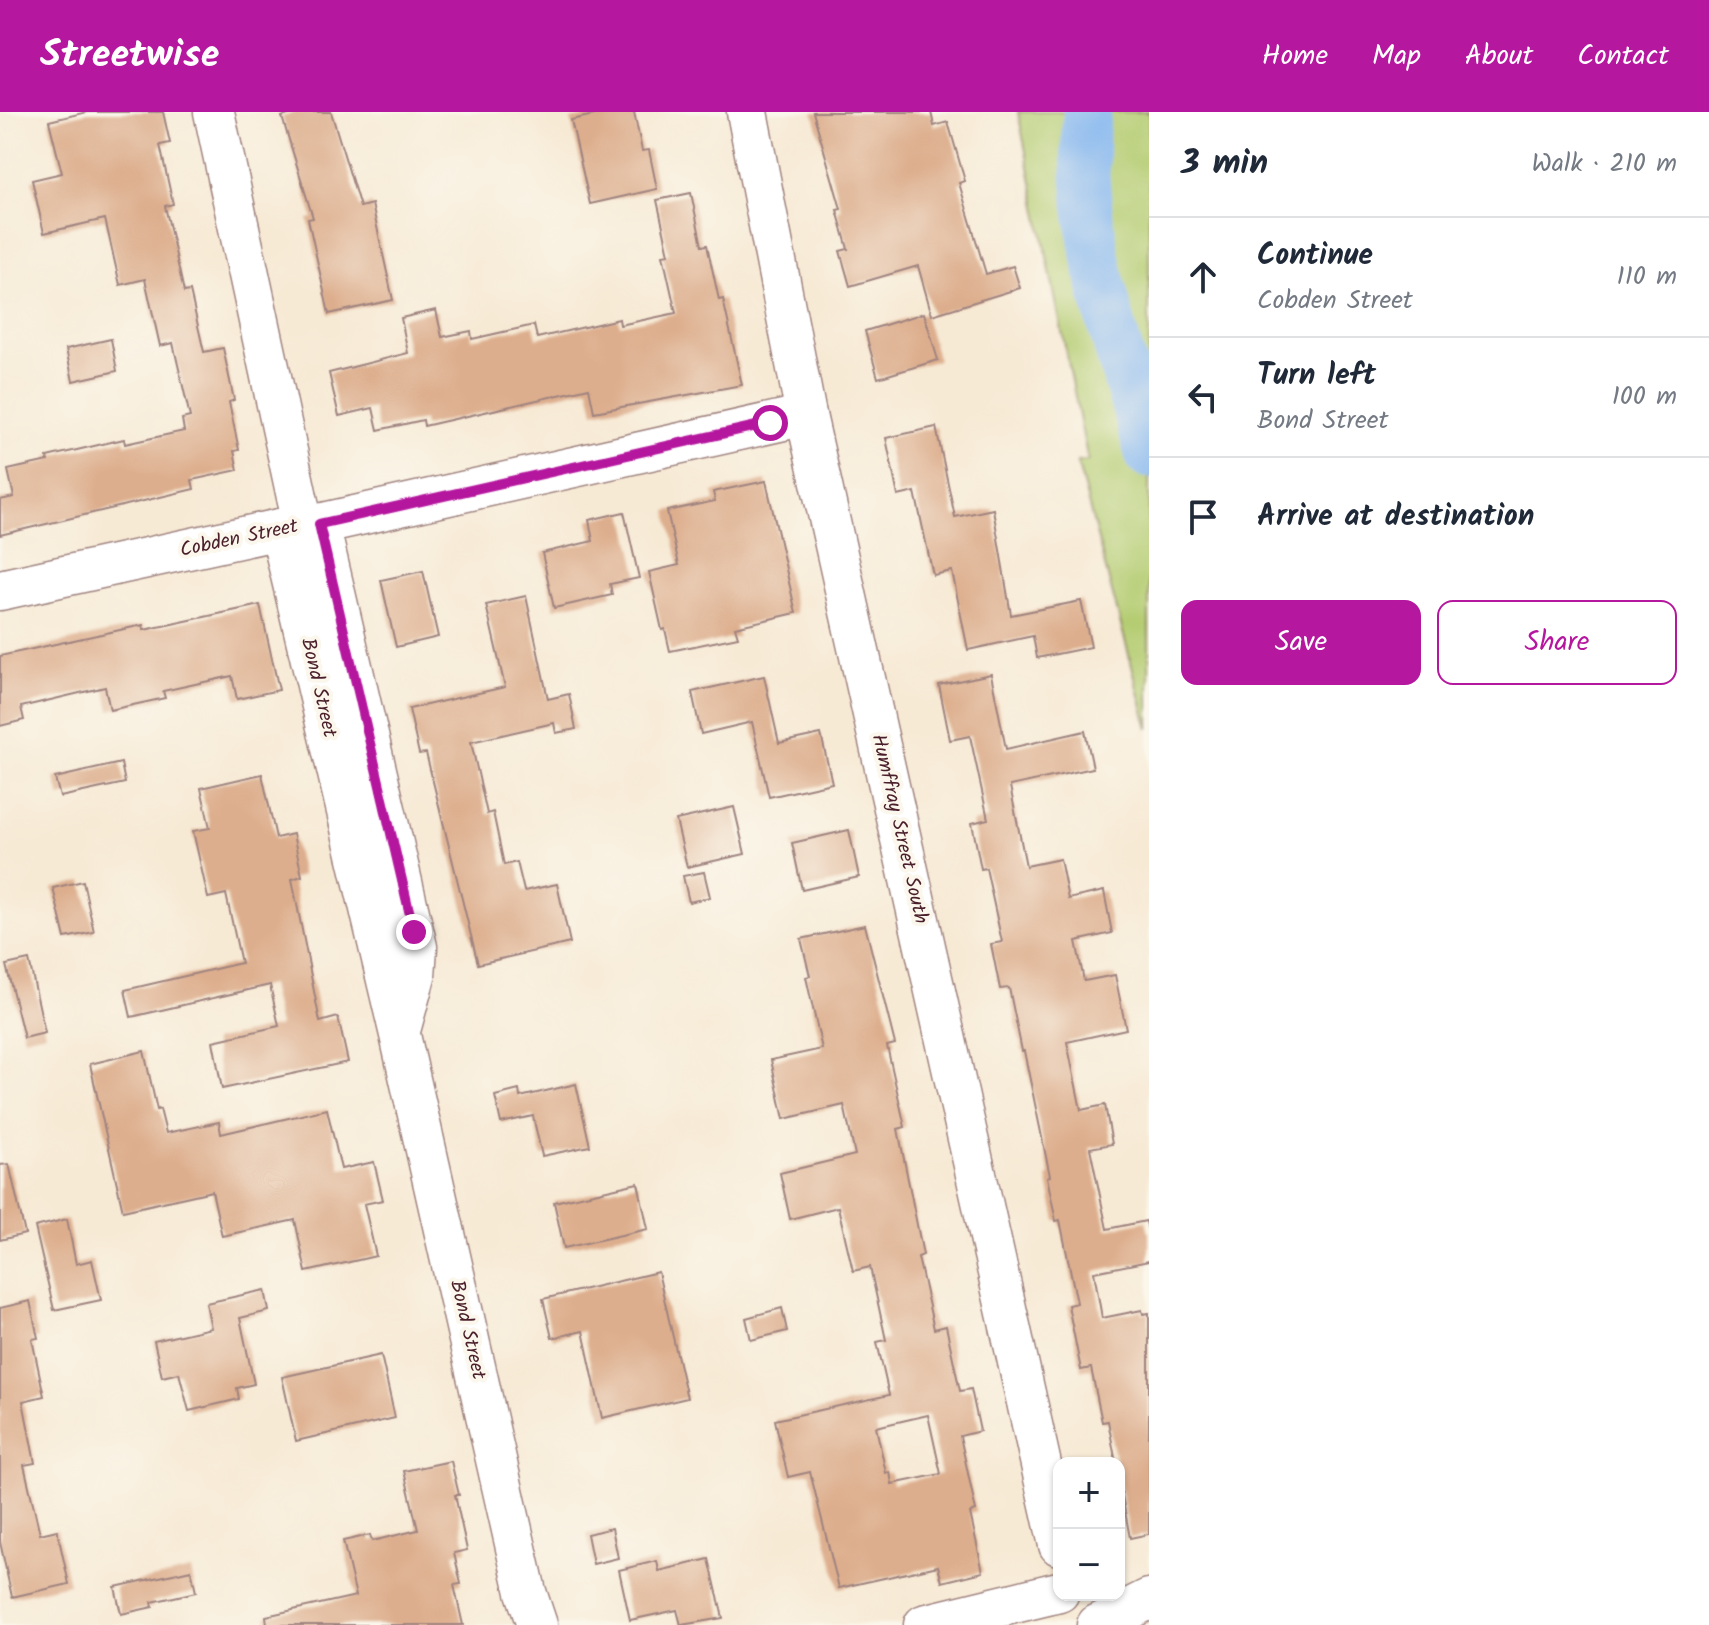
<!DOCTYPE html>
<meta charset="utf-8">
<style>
body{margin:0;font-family:Kalam,sans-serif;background:#f6f6f7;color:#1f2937}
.controls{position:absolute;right:24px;bottom:24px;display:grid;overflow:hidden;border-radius:16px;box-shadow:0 2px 6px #0004}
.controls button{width:72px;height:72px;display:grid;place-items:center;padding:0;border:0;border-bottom:2px solid #e0e1e3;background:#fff;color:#1f2937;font:40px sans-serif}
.stop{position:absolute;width:24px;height:24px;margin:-18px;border:6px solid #b5179e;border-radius:50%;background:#fff}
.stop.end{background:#b5179e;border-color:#fff;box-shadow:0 2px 8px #0008}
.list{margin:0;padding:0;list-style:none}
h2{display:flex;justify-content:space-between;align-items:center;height:104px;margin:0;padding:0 32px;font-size:34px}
h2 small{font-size:26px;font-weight:400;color:#747a83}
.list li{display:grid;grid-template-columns:52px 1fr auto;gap:24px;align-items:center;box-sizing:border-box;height:120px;padding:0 32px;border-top:2px solid #e0e1e3}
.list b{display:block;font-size:30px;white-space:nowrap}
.list p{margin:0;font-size:26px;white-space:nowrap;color:#747a83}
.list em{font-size:26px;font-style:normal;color:#747a83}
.actions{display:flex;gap:16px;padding:24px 32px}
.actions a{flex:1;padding:18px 0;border:2px solid #b5179e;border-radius:16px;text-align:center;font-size:28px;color:#b5179e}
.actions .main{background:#b5179e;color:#fff}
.icon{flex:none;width:44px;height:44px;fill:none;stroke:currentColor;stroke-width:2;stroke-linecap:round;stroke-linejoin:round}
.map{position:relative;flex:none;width:1149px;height:1513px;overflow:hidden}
header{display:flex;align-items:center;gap:48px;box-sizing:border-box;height:112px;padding:0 40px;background:#b5179e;color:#fff}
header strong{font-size:38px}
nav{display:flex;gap:44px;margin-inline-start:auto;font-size:28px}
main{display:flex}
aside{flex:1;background:#fff}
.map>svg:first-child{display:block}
.green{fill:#b4cc71;stroke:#7f764e;stroke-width:2}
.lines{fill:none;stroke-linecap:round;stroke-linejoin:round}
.river{stroke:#82b5ef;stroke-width:48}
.building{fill:#ddae8d;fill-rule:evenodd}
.minor-casing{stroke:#a08480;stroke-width:43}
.minor{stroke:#fff;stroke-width:40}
.route{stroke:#b5179e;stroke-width:10}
.labels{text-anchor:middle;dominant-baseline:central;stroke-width:8;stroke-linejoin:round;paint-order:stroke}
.street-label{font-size:20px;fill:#4a1f2b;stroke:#fbf7ec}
</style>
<header>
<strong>Streetwise</strong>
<nav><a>Home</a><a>Map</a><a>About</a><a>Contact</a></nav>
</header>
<main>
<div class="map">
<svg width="1149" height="1513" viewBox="0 0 1149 1513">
<rect width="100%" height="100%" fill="#fbf7ec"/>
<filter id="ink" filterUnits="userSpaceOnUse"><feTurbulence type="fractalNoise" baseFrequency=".0125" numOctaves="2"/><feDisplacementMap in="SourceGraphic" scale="16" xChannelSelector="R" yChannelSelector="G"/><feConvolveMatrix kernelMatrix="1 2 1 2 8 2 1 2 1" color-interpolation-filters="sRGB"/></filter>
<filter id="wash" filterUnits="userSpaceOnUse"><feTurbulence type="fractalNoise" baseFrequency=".006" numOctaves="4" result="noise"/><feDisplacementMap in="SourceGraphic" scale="32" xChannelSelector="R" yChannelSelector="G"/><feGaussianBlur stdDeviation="1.8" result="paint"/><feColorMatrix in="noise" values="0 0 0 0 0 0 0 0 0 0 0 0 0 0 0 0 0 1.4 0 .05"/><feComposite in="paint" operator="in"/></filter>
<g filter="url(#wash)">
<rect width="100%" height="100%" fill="#f7ead5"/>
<path class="green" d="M1018,0h131v617l-72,-267 11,-1z"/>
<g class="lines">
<path class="river" d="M1087,0c-12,117 31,232 62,342"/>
</g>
<g id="blocks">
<g class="building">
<path d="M87,0h76l7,31 -10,2 13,59 -8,2 19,86 6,-1 14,61 19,-4 11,52 -5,2 10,48 -5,1 4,19 -46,10 2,9 -194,46v-35l14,-3 -6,-27 40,-9 -1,-4 77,-18 1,5 59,-13 -2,-12 8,-2 -17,-74 -13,3 -15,-67 -25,6 -15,-66 -61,14 -12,-53 30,-7 -13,-52z"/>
<path d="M297,0h34l29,95 12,-3 21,96 -64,14 -21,-95 5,-1 -31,-101z"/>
<path d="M608,0h26l8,39 7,-1 8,39 -67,15 -19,-84z"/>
<path d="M813,0h118l3,14 14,-4 17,59 -6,2 27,91 27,-8 7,22 -88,27 -14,-49 -68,20 -10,-35 8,-2 -11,-39 4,-1z"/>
<path d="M691,81l11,53 5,-1 12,55 4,-1 19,86 -148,27 -5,-24 -165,38 -1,-6 -45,10 -5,-22 -34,8 -10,-43 79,-20 -7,-35 35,-8 6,27 29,-6 1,8 62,-14 3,13 82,-19 1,6 56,-12 -13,-58 6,-1 -12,-54z"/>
<path d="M924,201l14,47 -60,18 -13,-47z"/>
<path d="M111,227l6,32 -44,10 -7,-32z"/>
<path d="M936,315l19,90 38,-8 18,106 70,-14 10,46 -54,11 -4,-22 -65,14 -16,-79 -19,4 -18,-83 -17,4 -12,-58z"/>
<path d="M766,369l30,132 -61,14 3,10 -68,14 -5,-22 -3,1 -13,-58 30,-7 -12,-54 48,-10 -2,-9z"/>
<path d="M624,400l15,66 -29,6 2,11 -58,13 -12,-55 51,-12 -4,-21z"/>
<path d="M423,459l15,66 -42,10 -15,-67z"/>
<path d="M526,484l22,103 21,-5 7,35 -20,4 -2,-10 -83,19 16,72 6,-2 11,53 13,-3 7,29 33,-7 13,59 -92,21 -52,-211 -7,1 -10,-45 96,-22 -19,-82z"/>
<path d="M260,493l19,85 -42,9 -5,-23 -69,15 2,7 -55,12 -5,-23 -84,20 3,13 -24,6v-70l143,-31 1,5z"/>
<path d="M991,562l15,75 79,-18 8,37 -83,18 16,80 34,-7 8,40 36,-8 8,42 -36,8 8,40 31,-6 11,54 -59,13 14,68 24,-5 7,39 -22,4 17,81 39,-8 3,13v27l-55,11 8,46 40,-8 1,4 6,-1v221l-19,4 -10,-53 -1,-22h-3l-8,-42 -6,1 -11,-54 -10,2 -13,-65 9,-2 -17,-83 -4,1 -9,-44 3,-1 -26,-125h-2l-13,-63 -9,1 -9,-45 11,-2 -16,-74 -5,1 -9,-46 16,-4 -18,-83 -20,4 -11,-55z"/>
<path d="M764,564l15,67 42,-9 11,49 -63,14 -17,-75 -51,12 -9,-42z"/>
<path d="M121,651l4,20 -65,14 -5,-19z"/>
<path d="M262,662l14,64 17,-4 9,42 -10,3 28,143 18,-5 10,45 -126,27 -9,-48 66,-15 -9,-41 -139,32 -6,-27 116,-27 -15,-69 -18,4 -15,-67 17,-3 -9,-40z"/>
<path d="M734,695l11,47 -58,13 -11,-47z"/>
<path d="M849,718l10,47 -57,13 -10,-47z"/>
<path d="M704,760l6,25 -21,5 -6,-26z"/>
<path d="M83,769l11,51 -29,6 -12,-50z"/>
<path d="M865,813l30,119 -8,2 18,81 -7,2 25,126 -5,2 16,72 12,-3 14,65 11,-2 9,42 -20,5 16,75 -6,2 13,59 -41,10 -4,-16 -99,22 -29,-116 -22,5 -13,-57 114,-25 -12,-53 9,-2 -16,-73 -17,4 -15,-64 -48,12 -10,-46 75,-18 -11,-50 -60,14 -13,-59 51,-11 -16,-72 4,-1 -9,-37zM928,1303l13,59 -49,10 -2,-12 -4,1 -10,-46z"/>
<path d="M29,848l16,73 -21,5 -18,-73z"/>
<path d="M144,939l13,59 3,-1 6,24 53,-11 2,12 106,-25 14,60 33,-7 9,38 -19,4 12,52 -70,16 -11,-52 -73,16 -10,-45 -89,20 -33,-147z"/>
<path d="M576,972l14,62 -48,10 -9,-40 -32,7 -6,-27 24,-6 1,7z"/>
<path d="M9,1052l16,70 -25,6v-75z"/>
<path d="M638,1071l10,46 -84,19 -10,-46z"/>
<path d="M67,1107l9,45 16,-4 9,40 -47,10 -19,-83z"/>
<path d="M658,1160l29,126 -85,20 -19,-87 -31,7 -9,-39z"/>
<path d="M265,1178l4,21 -29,7 14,66 -17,4 2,11 -50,12 -10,-38 -17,4 -8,-36 57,-13 -5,-25z"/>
<path d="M30,1189l8,37 -6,1 12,57 -21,5 12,62 -11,2 16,69 17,-4 12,54 -57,13 -12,-55v-234z"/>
<path d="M782,1196l5,23 -36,9 -5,-22z"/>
<path d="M381,1243l14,63 -99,23 -14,-64z"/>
<path d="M451,1349l8,34h-4l12,55 -13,3 7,31 -7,1 9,40h-196l-1,-9 90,-20 -13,-55 27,-6 2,6 46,-11 -14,-59z"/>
<path d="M612,1416l6,30 -25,6 -6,-30z"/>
<path d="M709,1447l14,59 -42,7 -4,-15 -47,10 -11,-50 38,-9 2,10z"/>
<path d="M191,1458l5,22 -44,10 1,5 -32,7 -6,-27z"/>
</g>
</g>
</g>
<g filter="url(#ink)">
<use href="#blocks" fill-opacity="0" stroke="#a08480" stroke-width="2"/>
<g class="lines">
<g class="minor-casing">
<g id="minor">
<path d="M214,0l89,413"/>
<path d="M747,0l59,303 253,1130"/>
<path d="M319,412l98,423 -2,29 -14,51"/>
<path d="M280,417l120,506 126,557 11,33"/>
<path d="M0,478l280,-61 39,-5 487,-109"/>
<path d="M924,1513l135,-33"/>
<path d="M1097,1513l52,-26"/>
</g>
</g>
<use href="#minor" class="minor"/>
</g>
</g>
<g class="lines" filter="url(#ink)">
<path class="route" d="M414,820l-95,-408 451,-101"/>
</g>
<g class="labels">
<g class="street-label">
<text transform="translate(239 427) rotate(-12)">Cobden Street</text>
<text transform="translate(318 576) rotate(77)">Bond Street</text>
<text transform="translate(899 717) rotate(77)">Humffray Street South</text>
<text transform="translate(467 1218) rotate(77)">Bond Street</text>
</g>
</g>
</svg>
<div class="controls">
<button>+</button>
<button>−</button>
</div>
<div class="stop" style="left:770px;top:311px"></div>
<div class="stop end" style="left:414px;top:820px"></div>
</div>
<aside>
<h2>3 min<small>Walk · 210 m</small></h2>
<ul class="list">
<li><svg class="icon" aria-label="ahead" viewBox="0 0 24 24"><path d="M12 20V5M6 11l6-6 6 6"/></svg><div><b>Continue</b><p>Cobden Street</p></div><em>110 m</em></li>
<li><svg class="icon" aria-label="left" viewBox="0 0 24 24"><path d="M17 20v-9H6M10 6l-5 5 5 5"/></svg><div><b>Turn left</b><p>Bond Street</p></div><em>100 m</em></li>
<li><svg class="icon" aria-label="arrive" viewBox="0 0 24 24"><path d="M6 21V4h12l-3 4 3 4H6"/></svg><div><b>Arrive at destination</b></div></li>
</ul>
<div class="actions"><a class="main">Save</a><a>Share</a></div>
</aside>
</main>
